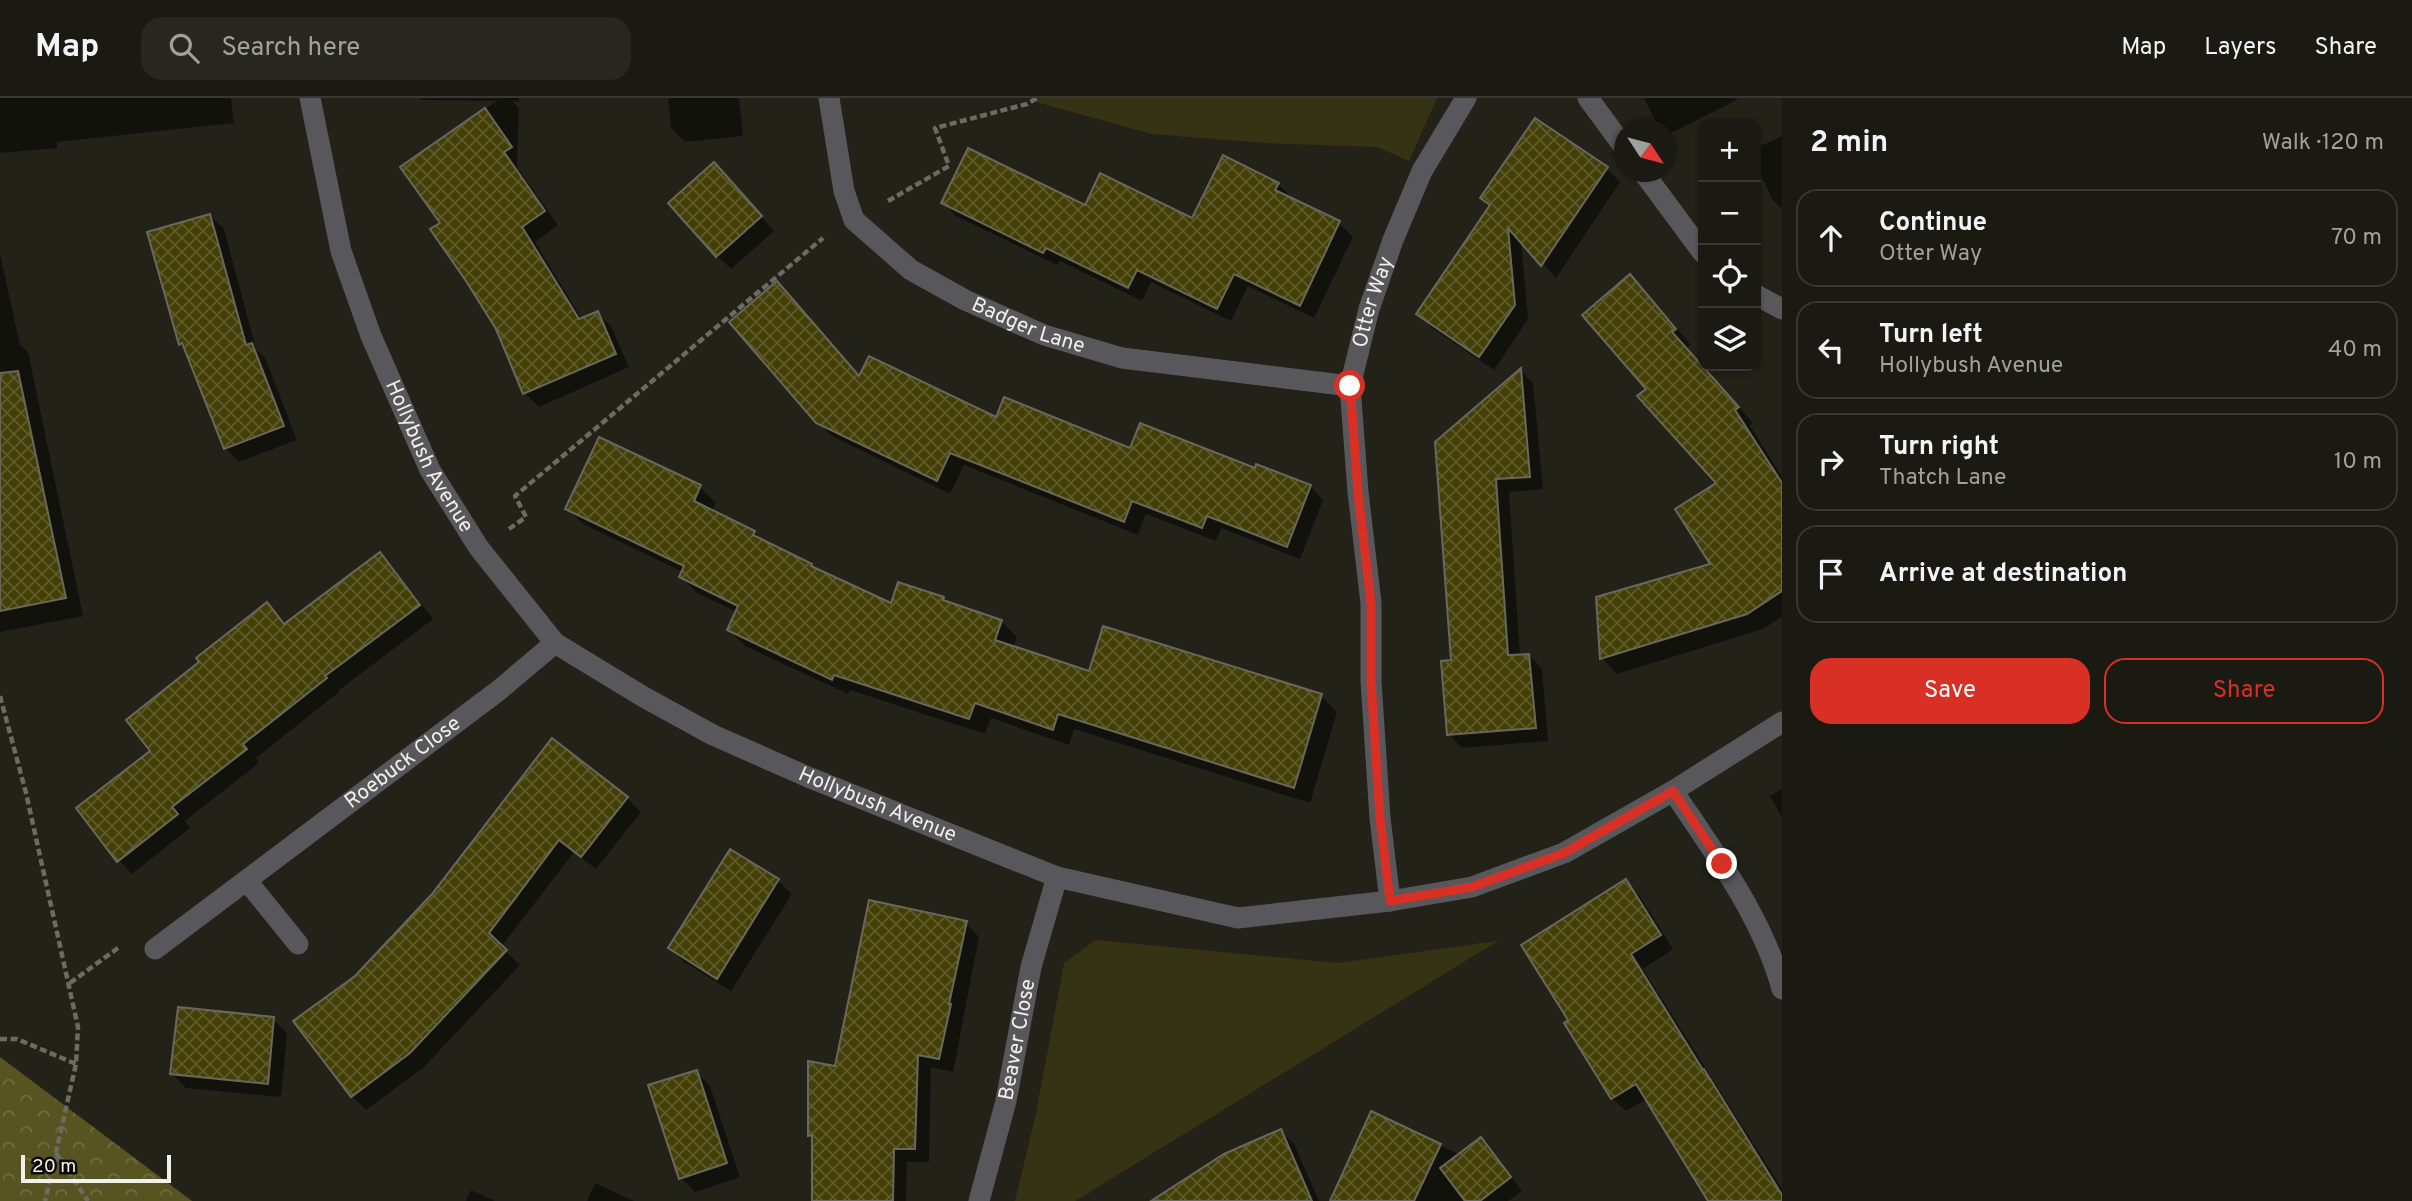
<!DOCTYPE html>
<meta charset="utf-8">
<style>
body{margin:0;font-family:Overpass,sans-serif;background:#272720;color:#f1f3f6}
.controls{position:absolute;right:21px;top:21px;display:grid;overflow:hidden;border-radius:14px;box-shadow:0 2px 5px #0004}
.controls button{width:63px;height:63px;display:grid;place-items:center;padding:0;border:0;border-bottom:2px solid #383832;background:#1a1a12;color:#f1f3f6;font:35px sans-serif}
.compass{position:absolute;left:1614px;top:21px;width:63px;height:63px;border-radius:50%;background:#1a1a12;box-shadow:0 2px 5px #0004;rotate:126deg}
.scale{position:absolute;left:21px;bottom:18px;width:150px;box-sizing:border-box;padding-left:7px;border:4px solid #f1f1ea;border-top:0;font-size:19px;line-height:24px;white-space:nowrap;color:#f1f1ea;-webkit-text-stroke:5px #0c0b07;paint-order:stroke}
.stop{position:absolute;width:21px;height:21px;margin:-16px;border:5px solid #d93025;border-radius:50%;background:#fff}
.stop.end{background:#d93025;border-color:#fff;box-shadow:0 2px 7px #0008}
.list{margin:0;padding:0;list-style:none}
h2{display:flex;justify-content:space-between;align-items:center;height:91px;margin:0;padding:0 28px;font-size:30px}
h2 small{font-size:23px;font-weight:400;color:#9fa19f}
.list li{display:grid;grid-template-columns:46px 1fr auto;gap:21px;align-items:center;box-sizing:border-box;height:98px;margin:0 14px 14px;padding:0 14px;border:2px solid #383832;border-radius:21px}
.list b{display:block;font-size:26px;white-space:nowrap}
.list p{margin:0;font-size:23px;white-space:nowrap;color:#9fa19f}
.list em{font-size:23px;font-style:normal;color:#9fa19f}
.actions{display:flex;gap:14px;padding:21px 28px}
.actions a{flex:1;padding:16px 0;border:2px solid #d93025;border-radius:21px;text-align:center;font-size:24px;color:#d93025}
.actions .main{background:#d93025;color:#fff}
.icon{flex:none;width:38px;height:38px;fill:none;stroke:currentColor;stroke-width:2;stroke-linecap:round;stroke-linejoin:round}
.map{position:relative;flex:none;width:1782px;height:1103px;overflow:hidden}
header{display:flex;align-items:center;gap:42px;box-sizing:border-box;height:98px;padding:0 35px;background:#1a1a12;border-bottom:2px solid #383832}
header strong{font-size:33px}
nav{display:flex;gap:38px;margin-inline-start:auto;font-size:24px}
.search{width:490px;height:63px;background:#272720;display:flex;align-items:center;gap:18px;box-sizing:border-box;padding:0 24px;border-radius:21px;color:#9fa19f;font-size:26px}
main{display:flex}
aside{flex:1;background:#1a1a12}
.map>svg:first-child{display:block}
.green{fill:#353314}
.forest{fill:url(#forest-crowns)}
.shadow{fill:#0007}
.building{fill:url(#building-cross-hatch);stroke:#69685c;stroke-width:2}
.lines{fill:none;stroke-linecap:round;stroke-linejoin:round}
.path{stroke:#6b6b62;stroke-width:4.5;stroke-dasharray:7 3.5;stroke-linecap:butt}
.minor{stroke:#58575c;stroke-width:21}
.route{stroke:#d93025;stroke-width:9}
.labels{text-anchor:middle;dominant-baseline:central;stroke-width:7;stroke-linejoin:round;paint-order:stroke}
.street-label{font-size:21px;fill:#f1f1ea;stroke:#0c0b07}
</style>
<header>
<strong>Map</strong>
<div class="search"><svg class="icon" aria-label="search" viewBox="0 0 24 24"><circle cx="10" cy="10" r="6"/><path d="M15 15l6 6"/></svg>Search here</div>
<nav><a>Map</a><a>Layers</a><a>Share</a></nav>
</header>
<main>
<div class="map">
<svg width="1782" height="1103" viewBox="0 0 1782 1103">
<defs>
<pattern id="forest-crowns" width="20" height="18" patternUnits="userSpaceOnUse" patternTransform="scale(1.75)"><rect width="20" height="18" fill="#585421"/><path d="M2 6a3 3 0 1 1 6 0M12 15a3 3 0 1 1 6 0" fill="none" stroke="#706d41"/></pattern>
<pattern id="building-cross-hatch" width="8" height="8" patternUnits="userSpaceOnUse" patternTransform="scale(1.75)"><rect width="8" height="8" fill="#433f07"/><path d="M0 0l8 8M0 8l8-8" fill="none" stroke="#5f5b2b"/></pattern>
</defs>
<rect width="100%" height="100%" fill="#232218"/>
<g class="green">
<path d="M1035,0h402l-28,63 -32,-14 -111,-4 -114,-9 -116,-32z"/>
<path d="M1096,842l242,23 160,-22 -423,260h-60l21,-87 28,-151z"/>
</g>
<path class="forest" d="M0,959l192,144h-192z"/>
<g class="shadow">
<path d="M0,0h231l3,25 -177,19v6l-57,5z"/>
<path d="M420,0h99v4l-7,-1 7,7 -2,59 41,58 -23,17 47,77 15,-6 14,13 18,41 -90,40 -14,-14 -28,-64 -55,-106 -39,-56 94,-66 -75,-1z"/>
<path d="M668,0h71l4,38 -58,6 -14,-14z"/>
<path d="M1644,0h93v2l-68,34 -3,-4 -11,-10z"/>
<path d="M1782,38v73l-10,-10 -16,-35v-16z"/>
<path d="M1607,71l13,13 -64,96 -35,-38 7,79 -34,51 -62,-42 -14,-14 73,-108 -8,-8z"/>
<path d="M727,80l47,53 -43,38 -14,-13z"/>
<path d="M1278,86l14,14 -1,2 48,23 14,14 -39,81 -66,-32 -17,35 -80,-39 -9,19 -82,-40 -3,4 -101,-49 -13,-14 143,5 107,13z"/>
<path d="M210,118l14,13 32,120 9,9 32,82 -58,22 -14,-14 -38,-97 -7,-7z"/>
<path d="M0,156l20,91 8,7 55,264 -83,16z"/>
<path d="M1645,194l46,53 -4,3 66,75 -3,3 32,51v140l-19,12 -146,45 -15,-16 111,-93 5,-81 -70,-95z"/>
<path d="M1521,273l12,12 10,106 -34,3 11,164 9,-1 13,14 6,72 -86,7 -13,-14 4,-72z"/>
<path d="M860,280l137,41 134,31 125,20 54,16 13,14 -23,59 -79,-31 -5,13 -70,-27 -8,21 -174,-70 -14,29 -118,-58 -15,-14z"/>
<path d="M700,389l16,16 -4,9 42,20 10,10 47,23 5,5 76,35 7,-21 45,15 5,5 52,17 16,16 -4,11 77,25 231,23 16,16 -27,91 -236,-74 -5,16 -78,-27 -6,16 -135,-44 -2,4 -103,-48 -16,-16 8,-18 -40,-19 -16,-16 2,-5 -100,-48 -16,-16z"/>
<path d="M380,456l13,14 40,51 -95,72 1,1 -83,66 3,5 -74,58 5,7 -58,46 -13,-14 33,-109 49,-88 66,-59 19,21z"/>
<path d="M552,642l75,58 14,14 -45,57 -22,-17 -73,95 19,18 -96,102 -58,43 -14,-14 -56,-75 60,-44 78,-82z"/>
<path d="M1782,691v28l-12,-21z"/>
<path d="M730,753l48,30 14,13 -61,97 -47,-29 -14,-14z"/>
<path d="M1626,784l13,13 34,54 -30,20 139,220v12h-72l-63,-102 -21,12 -14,-13z"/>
<path d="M966,825l13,14 -26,135 -22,-5 -2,95h-22l-1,39h-92v-61l-4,-4 -1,-73 27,5z"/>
<path d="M273,921l14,14 -6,64 -95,-9 -14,-14z"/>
<path d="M696,974l14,14 30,91 -45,15 -14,-14 -31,-92z"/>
<path d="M1372,1016l89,41 20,-15 12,12 29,39 -14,10h-176z"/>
<path d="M1280,1033l14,13 25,57h-165z"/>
<path d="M595,1085l39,18h-47z"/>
<path d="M471,1092l24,11h-29z"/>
</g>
<g class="building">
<path d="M485,10l27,39 -8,5 41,59 -23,16 57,92 19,-8 18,43 -93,40 -27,-65 -30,-48 -36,-52 10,-6 -40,-56z"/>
<path d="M1535,20l73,49 -67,99 -33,-38 7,77 -36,52 -63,-43 74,-109 -10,-7z"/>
<path d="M968,50l117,57 15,-32 92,45 31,-63 56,28 -4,7 65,31 -40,85 -66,-32 -17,35 -80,-39 -9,18 -82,-40 -3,5 -102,-50z"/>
<path d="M714,64l48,54 -46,41 -48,-54z"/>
<path d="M210,116l36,131 6,-2 32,83 -60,23 -42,-106 -3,2 -32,-113z"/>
<path d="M1630,176l46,55 -4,3 67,75 -4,3 47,73v108l-35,23 -147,45 -4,-62 114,-33 -35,-55 41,-26 -79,-87 9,-7 -64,-74z"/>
<path d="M777,183l82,95 10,-20 127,61 8,-20 126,51 10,-25 115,45 1,-4 55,21 -24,62 -80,-31 -5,12 -70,-27 -8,21 -174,-69 -13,28 -121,-58 -87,-101z"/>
<path d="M1521,270l9,109 -34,2 12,176 21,-1 7,74 -89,7 -6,-74 10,-1 -16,-218z"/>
<path d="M18,273l48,227 -66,13v-238z"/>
<path d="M599,339l102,48 -7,16 61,30 -2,4 59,29 -1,2 80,37 7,-21 46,15 -1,3 59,20 -7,20 94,31 14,-45 219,68 -28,94 -236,-74 -5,16 -78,-27 -6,16 -135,-44 -2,5 -105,-50 11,-24 -59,-29 5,-11 -119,-57z"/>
<path d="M380,454l40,53 -95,71 2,2 -84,66 4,5 -75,58 6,7 -61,48 -41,-54 74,-57 -24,-31 73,-58 -3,-4 71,-56 17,22z"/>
<path d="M552,640l76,59 -47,60 -22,-17 -70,93 18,17 -97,103 -59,44 -58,-76 62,-45 77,-82z"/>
<path d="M730,751l49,30 -62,100 -49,-31z"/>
<path d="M1626,781l35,56 -30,19 72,116 1,-1 78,126v6h-74l-72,-117 -25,15 -47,-76 4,-3 -47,-75z"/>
<path d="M869,802l98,21 -18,83h2l-12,55 -21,-4 -3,94h-21l-1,52h-81v-66l-4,1v-75l27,5z"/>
<path d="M178,909l96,10 -6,67 -98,-10z"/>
<path d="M697,972l30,93 -48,16 -31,-94z"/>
<path d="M1371,1013l70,33 -27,57h-84z"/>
<path d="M1281,1031l31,72h-161l73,-47z"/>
<path d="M1481,1039l30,40 -31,24h-15l-25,-33z"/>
</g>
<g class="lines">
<g class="path">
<path d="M888,103l61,-35 -14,-38 92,-24 10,-6"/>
<path d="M509,431l17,-12 -11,-21 308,-258"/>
<path d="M0,598l26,97 52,234 -2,37 -31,137"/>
<path d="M70,885l48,-35"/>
<path d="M0,941h17l59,25"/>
<path d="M56,1055l32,48"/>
</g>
<g class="minor">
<path id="s1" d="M310,0l31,153 30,85 59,134 49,78 76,95 87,53 71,39 95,42 249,100 181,41 152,-17 82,-14 92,-34 109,-62 109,-69"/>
<path id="s2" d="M829,0l15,93 10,29 57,50 54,30 79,35 78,23 228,28"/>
<path d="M1588,0l36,49"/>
<path d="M1643,74l60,81"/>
<path d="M1756,197l26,14"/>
<path d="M1673,693c42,63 89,125 109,198"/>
<path d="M247,783l51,63"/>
<path id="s3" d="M1390,803l-10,-83 -9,-137v-78l-13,-111 -8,-106 19,-77 24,-69 29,-69 44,-73"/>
<path id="s4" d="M155,851l343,-258 57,-48"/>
<path id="s5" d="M979,1103l27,-100 25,-134 26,-90"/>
</g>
</g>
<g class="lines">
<path class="route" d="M1350,288l8,106 13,112v77l9,137 10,83 82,-14 92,-34 109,-62 49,73"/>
</g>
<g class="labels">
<g class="street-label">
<text stroke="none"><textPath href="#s3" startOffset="604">Otter Way</textPath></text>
<text stroke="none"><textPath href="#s2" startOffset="331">Badger Lane</textPath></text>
<text stroke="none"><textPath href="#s1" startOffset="380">Hollybush Avenue</textPath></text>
<text stroke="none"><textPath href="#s4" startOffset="310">Roebuck Close</textPath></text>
<text stroke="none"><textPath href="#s1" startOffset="968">Hollybush Avenue</textPath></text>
<text stroke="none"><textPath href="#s5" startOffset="166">Beaver Close</textPath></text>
</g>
</g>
</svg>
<div class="controls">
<button>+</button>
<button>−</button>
<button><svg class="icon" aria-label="locate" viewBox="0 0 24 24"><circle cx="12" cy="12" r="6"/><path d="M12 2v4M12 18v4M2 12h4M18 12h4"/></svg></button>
<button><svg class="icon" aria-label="layers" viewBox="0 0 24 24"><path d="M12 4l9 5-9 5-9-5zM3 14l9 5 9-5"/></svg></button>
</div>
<svg class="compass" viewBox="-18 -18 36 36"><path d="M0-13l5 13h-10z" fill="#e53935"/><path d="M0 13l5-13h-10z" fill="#9fa19f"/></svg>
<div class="scale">20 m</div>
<div class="stop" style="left:1350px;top:288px"></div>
<div class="stop end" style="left:1722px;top:766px"></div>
</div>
<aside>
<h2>2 min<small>Walk · 120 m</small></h2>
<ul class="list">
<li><svg class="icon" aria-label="ahead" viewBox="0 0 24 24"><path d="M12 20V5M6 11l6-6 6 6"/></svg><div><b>Continue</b><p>Otter Way</p></div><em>70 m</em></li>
<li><svg class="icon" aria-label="left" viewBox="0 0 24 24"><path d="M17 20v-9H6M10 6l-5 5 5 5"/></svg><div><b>Turn left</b><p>Hollybush Avenue</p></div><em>40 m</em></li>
<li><svg class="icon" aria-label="right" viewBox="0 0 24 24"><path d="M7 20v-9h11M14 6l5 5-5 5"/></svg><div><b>Turn right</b><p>Thatch Lane</p></div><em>10 m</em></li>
<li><svg class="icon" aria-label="arrive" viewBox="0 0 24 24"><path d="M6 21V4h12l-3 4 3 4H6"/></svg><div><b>Arrive at destination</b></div></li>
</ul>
<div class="actions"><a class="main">Save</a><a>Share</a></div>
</aside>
</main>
